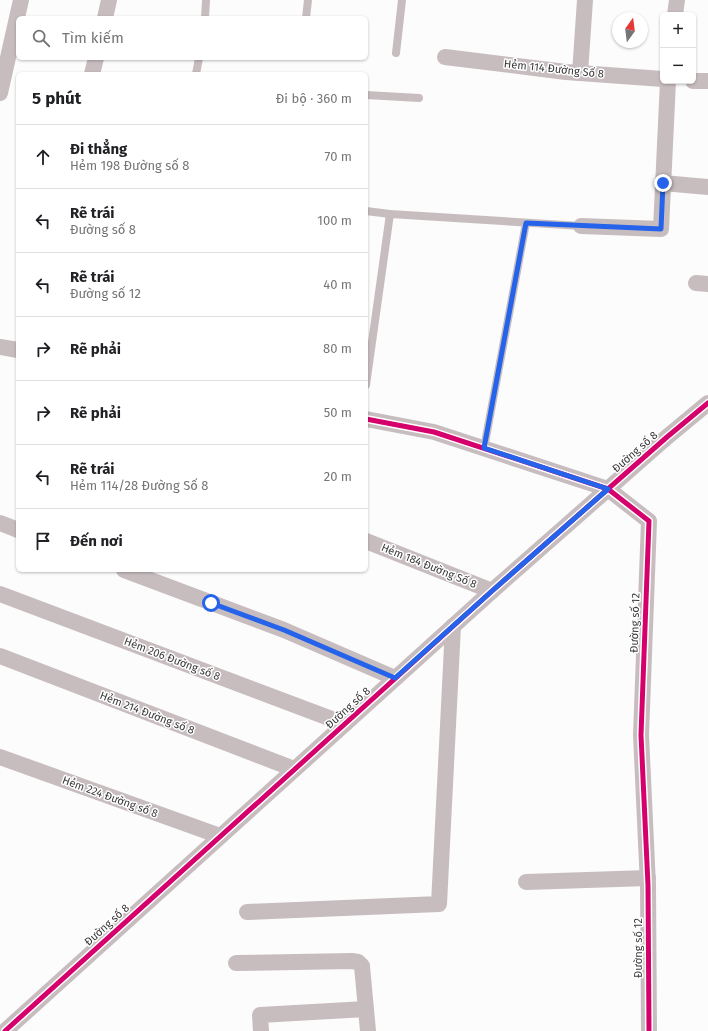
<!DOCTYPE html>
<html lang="vi">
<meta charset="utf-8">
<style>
body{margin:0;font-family:"Fira Sans",sans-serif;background:#f2f2f2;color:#202124}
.controls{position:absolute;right:12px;top:12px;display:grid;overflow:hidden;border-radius:6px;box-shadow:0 1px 3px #0004}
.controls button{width:36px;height:36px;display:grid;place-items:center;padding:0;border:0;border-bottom:1px solid #e0e0e0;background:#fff;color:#202124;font:20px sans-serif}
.compass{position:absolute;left:612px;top:12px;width:36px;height:36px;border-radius:50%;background:#fff;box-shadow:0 1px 3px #0004;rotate:14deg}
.stop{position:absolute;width:12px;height:12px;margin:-9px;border:3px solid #2563eb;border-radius:50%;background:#fff}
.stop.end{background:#2563eb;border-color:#fff;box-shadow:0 1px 4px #0008}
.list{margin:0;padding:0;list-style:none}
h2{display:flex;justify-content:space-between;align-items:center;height:52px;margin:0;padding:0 16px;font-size:17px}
h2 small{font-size:13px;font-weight:400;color:#757577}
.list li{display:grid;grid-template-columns:26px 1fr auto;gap:12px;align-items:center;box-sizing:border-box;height:64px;padding:0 16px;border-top:1px solid #e0e0e0}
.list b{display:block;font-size:15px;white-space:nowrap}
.list p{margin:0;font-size:13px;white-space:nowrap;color:#757577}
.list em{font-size:13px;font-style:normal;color:#757577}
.icon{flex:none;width:22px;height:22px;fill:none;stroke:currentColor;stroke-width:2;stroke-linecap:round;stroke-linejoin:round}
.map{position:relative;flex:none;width:708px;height:1031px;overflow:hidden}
.search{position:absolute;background:#fff;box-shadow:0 1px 3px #0004;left:16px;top:16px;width:352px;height:44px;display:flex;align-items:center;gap:10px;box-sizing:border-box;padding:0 14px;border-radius:6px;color:#757577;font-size:15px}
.panel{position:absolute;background:#fff;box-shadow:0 1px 3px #0004;left:16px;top:72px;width:352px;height:500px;border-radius:6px}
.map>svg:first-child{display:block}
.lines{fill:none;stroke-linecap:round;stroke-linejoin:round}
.service{stroke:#c8bdbe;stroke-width:8}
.minor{stroke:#c8bdbe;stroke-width:16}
.cycleway-casing{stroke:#fff;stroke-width:8}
.cycleway{stroke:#d6006c;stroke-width:5}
.route{stroke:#2563eb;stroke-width:5}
.labels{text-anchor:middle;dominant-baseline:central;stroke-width:3;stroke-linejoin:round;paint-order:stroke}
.street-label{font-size:11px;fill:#3a3a3c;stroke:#fff}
</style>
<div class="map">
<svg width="708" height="1031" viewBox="0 0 708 1031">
<rect width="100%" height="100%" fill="#fcfcfd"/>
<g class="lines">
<g class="service">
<path d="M205,18l1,-18"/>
<path d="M306,18l2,-18"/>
<path d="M396,53l6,-53"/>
<path d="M196,74l3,-16"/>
<path d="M366,95l53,3"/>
<path d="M366,211l24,3 191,12"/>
<path d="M366,385l24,-171"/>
<path d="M484,448l42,-225"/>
</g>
<g class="minor">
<path d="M675,15l2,-15"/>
<path d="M105,18l4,-18"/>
<path d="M445,57l121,15 97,7"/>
<path d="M580,73l5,-73"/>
<path d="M92,74l4,-16"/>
<path d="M693,81h15"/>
<path d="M0,93l21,-93"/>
<path d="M663,183l45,4"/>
<path d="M581,226l80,3 7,-148"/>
<path d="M696,283l12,1"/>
<path d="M0,347l18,3"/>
<path d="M366,419l68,13 174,57 41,32 -8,214 7,150 1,146"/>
<path d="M0,523l18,7"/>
<path d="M366,541l126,50"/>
<path d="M124,570l160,60 111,48"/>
<path d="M0,594l345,130"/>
<path d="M0,656l294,113"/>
<path d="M0,757l220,79"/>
<path d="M526,882l122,-4"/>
<path d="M247,912l192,-8 14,-278"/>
<path d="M236,963l116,-2 6,1 4,4 6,65"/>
<path d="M5,1031l487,-440 175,-154 41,-34"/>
<path d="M261,1031l-1,-16 106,-6"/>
</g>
<g class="cycleway-casing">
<g id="cycleway">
<path d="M366,419l68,13 174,57 41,32 -8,214 7,150 1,146"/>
<path d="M5,1031l487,-440 175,-154 41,-34"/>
</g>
</g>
<use href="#cycleway" class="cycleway"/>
</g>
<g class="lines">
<path class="route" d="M211,603l73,27 111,48 97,-87 116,-102 -124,-41 42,-225 135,6 2,-46"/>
</g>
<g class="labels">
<g class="street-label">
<text transform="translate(554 69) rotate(6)">Hẻm 114 Đường Số 8</text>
<text transform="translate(635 452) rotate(-41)">Đường số 8</text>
<text transform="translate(429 566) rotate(22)">Hẻm 184 Đường Số 8</text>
<text transform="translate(635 623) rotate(-88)">Đường số 12</text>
<text transform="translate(172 659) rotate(21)">Hẻm 206 Đường số 8</text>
<text transform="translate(348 708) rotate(-42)">Đường số 8</text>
<text transform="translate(147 713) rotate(21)">Hẻm 214 Đường số 8</text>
<text transform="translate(110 797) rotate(20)">Hẻm 224 Đường số 8</text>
<text transform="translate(107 925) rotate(-42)">Đường số 8</text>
<text transform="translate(638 948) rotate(-90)">Đường số 12</text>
</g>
</g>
</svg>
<div class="controls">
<button>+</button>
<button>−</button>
</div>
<svg class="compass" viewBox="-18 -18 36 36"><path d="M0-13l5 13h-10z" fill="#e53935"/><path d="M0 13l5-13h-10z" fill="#757577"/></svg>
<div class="stop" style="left:211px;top:603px"></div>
<div class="stop end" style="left:663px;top:183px"></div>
<div class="search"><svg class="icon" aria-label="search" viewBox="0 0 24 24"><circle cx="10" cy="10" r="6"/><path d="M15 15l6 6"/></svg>Tìm kiếm</div>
<section class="panel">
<h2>5 phút<small>Đi bộ · 360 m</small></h2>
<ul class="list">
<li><svg class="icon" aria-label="ahead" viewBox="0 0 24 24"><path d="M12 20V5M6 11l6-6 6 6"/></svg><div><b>Đi thẳng</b><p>Hẻm 198 Đường số 8</p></div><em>70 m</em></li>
<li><svg class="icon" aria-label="left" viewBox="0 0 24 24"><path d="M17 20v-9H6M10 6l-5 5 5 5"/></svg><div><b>Rẽ trái</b><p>Đường số 8</p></div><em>100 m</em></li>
<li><svg class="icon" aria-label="left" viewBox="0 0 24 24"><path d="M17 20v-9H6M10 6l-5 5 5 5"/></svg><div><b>Rẽ trái</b><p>Đường số 12</p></div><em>40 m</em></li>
<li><svg class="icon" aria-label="right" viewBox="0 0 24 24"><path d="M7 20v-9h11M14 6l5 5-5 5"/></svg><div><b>Rẽ phải</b></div><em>80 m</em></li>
<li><svg class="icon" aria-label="right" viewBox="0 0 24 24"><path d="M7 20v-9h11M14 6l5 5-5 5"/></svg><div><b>Rẽ phải</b></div><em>50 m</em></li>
<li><svg class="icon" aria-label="left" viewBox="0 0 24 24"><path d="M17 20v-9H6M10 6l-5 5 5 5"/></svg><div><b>Rẽ trái</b><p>Hẻm 114/28 Đường Số 8</p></div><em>20 m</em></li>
<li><svg class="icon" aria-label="arrive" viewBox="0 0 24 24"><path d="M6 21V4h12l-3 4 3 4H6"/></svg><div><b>Đến nơi</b></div></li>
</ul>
</section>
</div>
